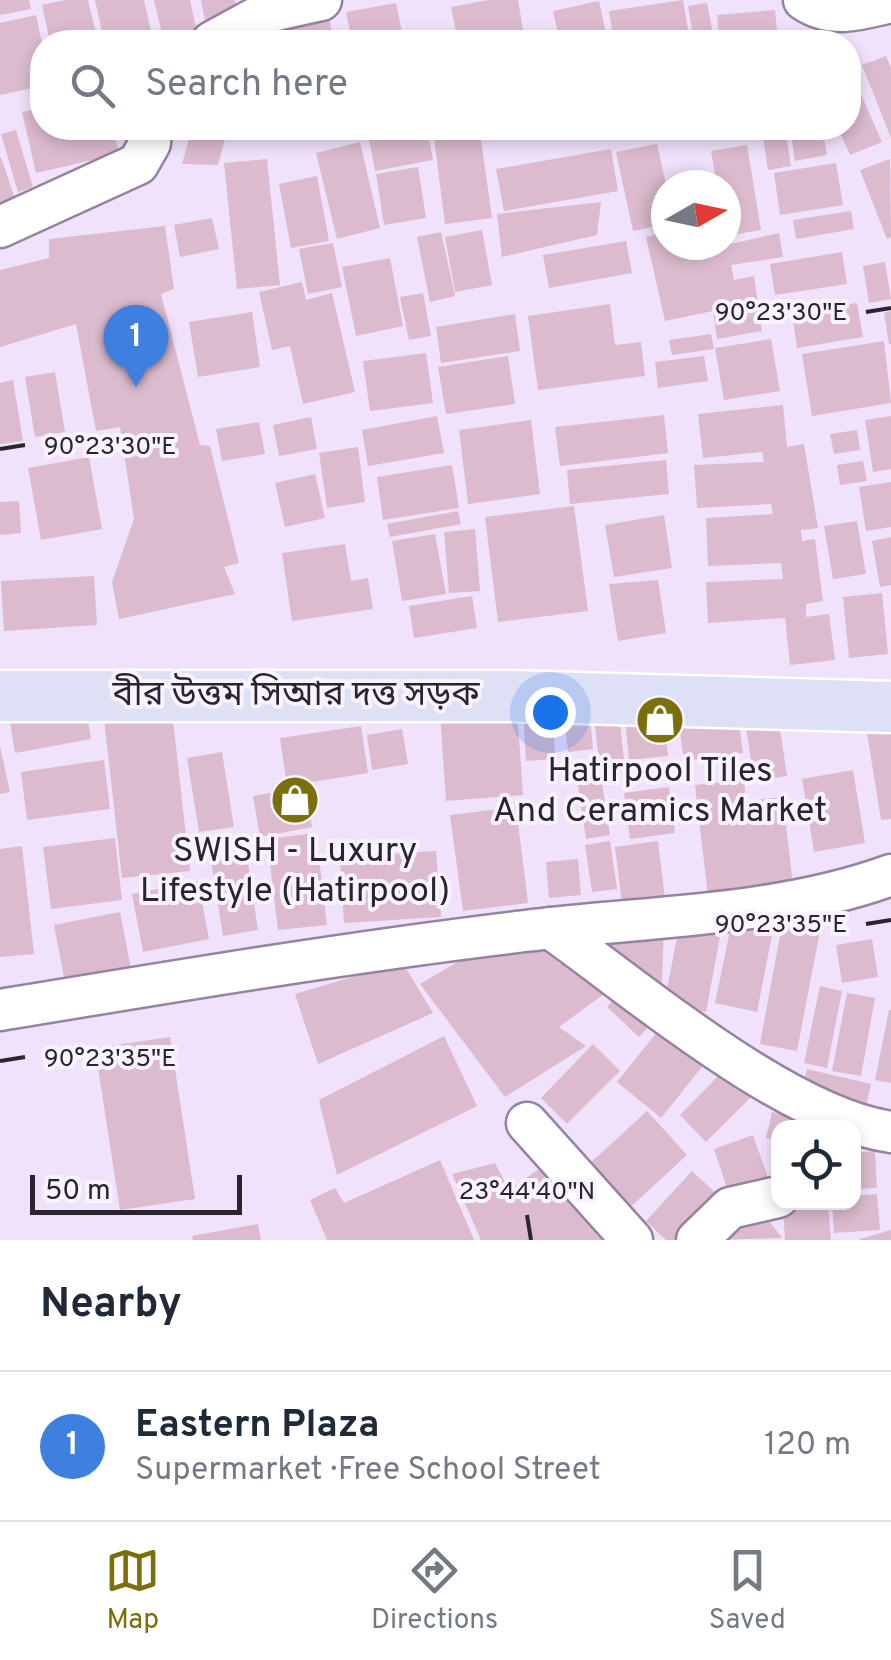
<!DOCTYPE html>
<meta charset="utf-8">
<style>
body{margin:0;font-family:Overpass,"Noto Sans Bengali",sans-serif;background:#f6f6f7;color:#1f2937}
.controls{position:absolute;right:30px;bottom:30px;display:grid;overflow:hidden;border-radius:20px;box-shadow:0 5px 15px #0003}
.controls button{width:90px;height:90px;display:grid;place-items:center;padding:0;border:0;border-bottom:2px solid #e0e1e3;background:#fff;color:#1f2937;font:50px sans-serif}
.compass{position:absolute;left:651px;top:170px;width:90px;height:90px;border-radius:50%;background:#fff;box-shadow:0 5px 15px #0003;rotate:81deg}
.scale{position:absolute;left:30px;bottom:25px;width:212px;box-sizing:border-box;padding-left:10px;border:5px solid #2a242f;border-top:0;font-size:28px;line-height:35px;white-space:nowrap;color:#2a242f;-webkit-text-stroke:8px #f9f2ff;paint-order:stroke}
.you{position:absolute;left:550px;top:712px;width:35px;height:35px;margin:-25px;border:8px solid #fff;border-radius:50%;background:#1a73e8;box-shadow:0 0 0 15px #1a73e833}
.badge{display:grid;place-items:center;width:65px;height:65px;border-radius:50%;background:#7b6f0c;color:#fff;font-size:32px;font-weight:700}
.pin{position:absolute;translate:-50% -82px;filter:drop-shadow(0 2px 5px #0008)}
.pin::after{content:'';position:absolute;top:52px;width:35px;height:30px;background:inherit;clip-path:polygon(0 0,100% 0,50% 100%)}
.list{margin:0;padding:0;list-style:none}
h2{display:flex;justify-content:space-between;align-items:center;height:130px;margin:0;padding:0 40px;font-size:42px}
h2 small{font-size:32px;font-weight:400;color:#747a83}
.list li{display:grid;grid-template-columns:65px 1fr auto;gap:30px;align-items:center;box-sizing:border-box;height:150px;padding:0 40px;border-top:2px solid #e0e1e3}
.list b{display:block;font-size:38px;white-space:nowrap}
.list p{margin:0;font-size:32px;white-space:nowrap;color:#747a83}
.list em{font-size:32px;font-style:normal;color:#747a83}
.icon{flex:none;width:55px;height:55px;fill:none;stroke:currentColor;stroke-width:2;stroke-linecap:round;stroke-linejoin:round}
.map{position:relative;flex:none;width:891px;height:1240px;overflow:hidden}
.search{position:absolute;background:#fff;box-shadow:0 5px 15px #0003;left:30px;right:30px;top:30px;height:110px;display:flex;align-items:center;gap:25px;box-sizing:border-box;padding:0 35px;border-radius:40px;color:#747a83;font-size:38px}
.sheet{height:280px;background:#fff}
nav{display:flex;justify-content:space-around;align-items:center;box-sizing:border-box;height:140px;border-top:2px solid #e0e1e3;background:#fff;font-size:28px;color:#747a83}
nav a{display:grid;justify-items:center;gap:5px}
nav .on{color:#7b6f0c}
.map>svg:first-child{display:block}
.building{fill:#dcbbcf}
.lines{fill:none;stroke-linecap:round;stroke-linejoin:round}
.minor-casing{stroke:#9483a1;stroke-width:45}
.major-casing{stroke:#fff;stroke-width:55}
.minor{stroke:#fff;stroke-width:40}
.major{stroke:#dee0f6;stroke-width:50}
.ticks{fill:none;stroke:#2a242f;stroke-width:4}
.labels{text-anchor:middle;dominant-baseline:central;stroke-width:8;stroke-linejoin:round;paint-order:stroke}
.street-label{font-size:35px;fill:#2a242f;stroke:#f9f2ff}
.poi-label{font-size:35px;fill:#2a242f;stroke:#f9f2ff}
.ticks-label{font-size:25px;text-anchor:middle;fill:#2a242f;stroke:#f9f2ff;stroke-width:8;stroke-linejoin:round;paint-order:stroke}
</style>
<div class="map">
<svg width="891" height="1240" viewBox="0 0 891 1240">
<rect width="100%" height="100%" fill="#f0e2fb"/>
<g class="building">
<path d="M0,0h29l2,9 -31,6z"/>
<path d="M66,0h22l10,42h-48l-8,-37z"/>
<path d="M95,0h49l7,31 -47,10z"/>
<path d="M154,0h36l9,42h-35z"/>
<path d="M201,0h34l4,25 -32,6z"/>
<path d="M489,0h29l7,42h-67l-7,-35z"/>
<path d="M683,0l7,42h-76l-5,-31z"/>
<path d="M599,1l9,41h-48l-7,-31z"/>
<path d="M396,3l8,39h-52l-6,-30z"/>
<path d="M707,3l7,36 -20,3 -6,-36z"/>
<path d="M775,10l3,32h-58l-3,-27z"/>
<path d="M36,15l6,28v43l-42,9v-72z"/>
<path d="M330,21l3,21h-45l-3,-14z"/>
<path d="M153,34l2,8h-33l-1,-1z"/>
<path d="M886,56l5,12v70l-29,-73z"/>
<path d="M848,65l34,77 -32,13 -12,-27h10z"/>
<path d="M42,108v20h71l6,26 -83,19 -14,-61z"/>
<path d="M192,128h36l-10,37 -36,-1z"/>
<path d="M236,128h39v7z"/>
<path d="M367,128h60l6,32 -58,11z"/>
<path d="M785,128l6,38 -23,4 -6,-39z"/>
<path d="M790,128h32l5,27 -32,6z"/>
<path d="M16,130l17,57 -15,5 -17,-58z"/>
<path d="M480,132l12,86 -47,6 -11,-86z"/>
<path d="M360,142l20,86 -43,11 -21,-86z"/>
<path d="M657,144l9,41v39l-33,7 -17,-79z"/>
<path d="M747,145l14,85 -35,6v-51h-9l-6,-34z"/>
<path d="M611,149l7,42 -114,20 -8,-42z"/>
<path d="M1,157l16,48 -17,7v-54z"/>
<path d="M267,159l13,126 -43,4 -13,-126z"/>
<path d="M890,159l1,78 -4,2 -27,-69z"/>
<path d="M836,163l7,42 -63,10 -6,-42z"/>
<path d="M418,167l8,51 -42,7 -8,-51z"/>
<path d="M317,176l12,65 -38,7 -12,-64z"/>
<path d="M601,202l-4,33 -95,22 -5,-43z"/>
<path d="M851,211l3,18 -58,10 -3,-19z"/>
<path d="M212,218l7,31 -39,8 -6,-32z"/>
<path d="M165,226l9,63 -13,5 39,151 10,1 29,117 -15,4 11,27 -116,25 -7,-37 22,-63 -14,-92 -24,4 -20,-107 -76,23v-77l49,-12v-19z"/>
<path d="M482,230l10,55 -37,7 -10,-55z"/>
<path d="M441,232l14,64 -25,6 -13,-65z"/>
<path d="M666,232v13h60l53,-12 4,24 -52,8 3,15 20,-4 8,55 -45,8 -4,-28 -48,10 -19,-84z"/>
<path d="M626,241l6,32 -83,15 -6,-33z"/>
<path d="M333,243l9,44 -34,7 -9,-45z"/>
<path d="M842,252l5,32 -72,11 -5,-31z"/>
<path d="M390,258l13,68 -47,10 -14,-69z"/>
<path d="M885,262l6,37 -22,4 -6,-37z"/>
<path d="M302,282l4,18 26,-7 23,99 -52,12 -13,-58 -18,4 -13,-58z"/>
<path d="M423,293l8,43 -22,4 -9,-43z"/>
<path d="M857,303l6,34 -66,11 -5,-35z"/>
<path d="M610,304l5,41 26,-3 4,34 -107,14 -10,-74z"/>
<path d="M891,311v33h-2l-5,-31z"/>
<path d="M252,312l8,55 -62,10 -9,-55z"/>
<path d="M515,314l5,37 -79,12 -5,-36z"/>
<path d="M711,334l3,15 -42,6 -3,-15z"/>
<path d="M771,339l9,52 -56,9 -9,-52z"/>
<path d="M884,341l7,62 -79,13 -10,-62z"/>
<path d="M426,353l7,50 -63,8 -7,-50z"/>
<path d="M508,356l7,48 -69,10 -8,-47z"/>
<path d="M704,356l4,25 -50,7 -3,-26z"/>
<path d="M55,372l10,60 -30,5 -10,-60z"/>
<path d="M13,380l10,61 -23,3v-61z"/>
<path d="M783,405l4,42 17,-3 14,84 -17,2 1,11 13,-2 8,62 -17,3v13l23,-3 6,46 -45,5 -5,-47 -77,5 -2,-41 77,-3 -2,-16 -73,3 -2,-48 67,-4 -2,-10 -74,4 -3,-43 70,-3 -2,-10 -59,6 -5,-44z"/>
<path d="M664,415l4,38 -108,13 -5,-39z"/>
<path d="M437,416l7,37 -76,13 -6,-36z"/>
<path d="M891,416v53l-18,3 -8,-52z"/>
<path d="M311,417l6,32 -38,7 -6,-31z"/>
<path d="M531,420l9,74 -72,10 -9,-74z"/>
<path d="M259,422l6,32 -43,7 -6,-32z"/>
<path d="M857,430l3,20 -26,4 -4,-20z"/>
<path d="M358,447l7,55 -38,6 -8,-55z"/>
<path d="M89,457l13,72 -61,11 -13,-72z"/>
<path d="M666,460l3,34 -99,10 -3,-34z"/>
<path d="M863,461l4,20 -27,4 -3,-20z"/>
<path d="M452,465l7,43 -76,12 -6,-43z"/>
<path d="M315,474l10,44 -40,9 -10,-44z"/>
<path d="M891,482v45l-25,4 -7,-44z"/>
<path d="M19,501l2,32 -21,2v-33z"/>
<path d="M574,506l14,105 -90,11 -13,-105z"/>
<path d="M458,511l3,13 -71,13 -3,-13z"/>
<path d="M664,515l8,53 -58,9 -9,-52z"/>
<path d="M857,521l9,53 -33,5 -9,-53z"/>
<path d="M475,529l5,62 -31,2 -5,-61z"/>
<path d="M435,534l11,60 -44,7 -10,-60z"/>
<path d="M891,537v48l-11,2 -8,-46z"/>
<path d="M345,544l6,37 17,-3 5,31 -81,12 -10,-68z"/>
<path d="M94,576l3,49 -93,6 -3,-50z"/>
<path d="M658,580l8,53 -48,8 -9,-57z"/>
<path d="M882,593l6,61 -39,4 -6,-61z"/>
<path d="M472,596l5,32 -63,10 -5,-32z"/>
<path d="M85,703l6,36 -76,14 -6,-37z"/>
<path d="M662,703l6,53 -39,4 -5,-53z"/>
<path d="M891,703v116l-10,1 -18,-112z"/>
<path d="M618,705l6,54 -25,3 -6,-54z"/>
<path d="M589,706l4,43 -25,3 -5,-44z"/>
<path d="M517,709l6,86 -77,6 -6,-87z"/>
<path d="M553,709l2,50 -29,2 -3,-50z"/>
<path d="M737,709l6,44 -59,8 -6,-44z"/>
<path d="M777,709l10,67 -33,5 -10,-67z"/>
<path d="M172,711l18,160 -68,7 -18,-159z"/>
<path d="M361,726l7,47 -81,13 -7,-48z"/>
<path d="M402,729l6,35 -36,6 -5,-35z"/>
<path d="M0,746l10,46 -10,2z"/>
<path d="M222,752l12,75 -35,5 -12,-74z"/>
<path d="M104,760l6,49 -83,11 -6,-48z"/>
<path d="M853,770l12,73 -51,9 -12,-73z"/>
<path d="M601,776l9,59 -24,4 -9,-59z"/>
<path d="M744,780l2,21 37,-4 11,98 -85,10 -14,-120z"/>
<path d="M305,787l7,40 -52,10 -7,-41z"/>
<path d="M669,787l6,46 -45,6 -6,-46z"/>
<path d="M516,807l12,96 -65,8 -13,-96z"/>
<path d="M316,833l11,92 -49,5 -11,-91z"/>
<path d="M115,838l7,62 -71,9 -8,-62z"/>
<path d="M610,841l7,48 -25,3 -7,-47z"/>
<path d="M658,841l8,66 -43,5 -8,-65z"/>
<path d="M22,846l12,108 -34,3v-108z"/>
<path d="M436,851l5,66 -97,6 -4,-66z"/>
<path d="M247,856l11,74 -35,6 -12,-74z"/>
<path d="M578,859l3,36 -32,3 -3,-36z"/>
<path d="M198,881l11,58 -66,13 -11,-58z"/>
<path d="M786,903l38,7 -27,141 -37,-7z"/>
<path d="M120,912l11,57 -66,13 -11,-57z"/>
<path d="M733,916l41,9 -17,87 -42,-9z"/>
<path d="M681,917l41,9 -16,86 -42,-8z"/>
<path d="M664,923l-2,61 -73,-43z"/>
<path d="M872,939l6,38 -36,6 -6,-38z"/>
<path d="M539,944l21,20 13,-8 42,30 -56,41 27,19 -81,51 -85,-113 56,-33z"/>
<path d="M402,962l31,51 -115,51 -23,-70z"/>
<path d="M820,986l22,5 -15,77 -23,-5z"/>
<path d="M625,987l32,30 -18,20 -32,-30z"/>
<path d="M847,993l28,5 -14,78 -29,-5z"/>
<path d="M889,1010h2v73l-16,-3z"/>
<path d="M669,1017l45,35 -53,66 -44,-36z"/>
<path d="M444,1036l33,70 -140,69 -18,-75z"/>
<path d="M170,1037l25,162 -75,11 -25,-162z"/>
<path d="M593,1044l27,27 -53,53 -26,-26z"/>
<path d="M732,1062l27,27 -53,53 -26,-27z"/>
<path d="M807,1069l64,15 -6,26 -64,-15z"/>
<path d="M647,1111l40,44 -63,58 -40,-44z"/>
<path d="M772,1112l58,14v2h-52v13l-12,-3z"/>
<path d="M753,1135l18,51 -40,14 -17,-51z"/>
<path d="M875,1151l2,37 -23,1v-36z"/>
<path d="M778,1153v32h-1l-6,-30z"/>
<path d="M440,1160l34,80h-147l-17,-40 25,-12 9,15z"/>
<path d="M495,1163l14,27 37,-26 68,76h-133l-29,-66z"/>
<path d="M692,1171l26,24 -41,45h-11l-20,-19z"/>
<path d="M877,1194l3,36 -46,3 -2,-31h22v-6z"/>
<path d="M756,1203l26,35 -66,2z"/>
<path d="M828,1204l3,36h-46l-2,-33z"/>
<path d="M258,1224l3,16h-68l-1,-4z"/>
<path d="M891,1230v10h-31v-1z"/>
</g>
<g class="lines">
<g class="minor-casing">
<g id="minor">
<path d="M804,0c28,19 56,9 87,2"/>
<path d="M212,42l55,-30 54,-12"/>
<path d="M0,227l138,-63 12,-21 1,-15"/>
<path d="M550,928c89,63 236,189 341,204"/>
<path d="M0,1010c175,-29 349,-58 525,-79 120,-15 251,-14 366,-56"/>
<path d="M527,1123l105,117"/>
<path d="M697,1240l33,-32 48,-11"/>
</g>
</g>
<g class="major-casing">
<path id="major" d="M0,696h508l383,11"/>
</g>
<use href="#minor" class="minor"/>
<use href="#major" class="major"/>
</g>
<path class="ticks" d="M866,312l25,-4M0,449l25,-4M866,924l25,-4M0,1061l25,-4M527,1215l4,25"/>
<defs>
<g id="shop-disc" transform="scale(2.5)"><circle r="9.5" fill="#7b6f0c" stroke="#f9f2ff"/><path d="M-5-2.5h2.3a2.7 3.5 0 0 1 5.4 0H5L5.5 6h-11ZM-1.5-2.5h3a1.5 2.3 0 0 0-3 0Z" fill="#fff"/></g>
</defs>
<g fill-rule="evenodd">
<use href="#shop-disc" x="660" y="720"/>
<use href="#shop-disc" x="295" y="800"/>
</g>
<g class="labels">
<g class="street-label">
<text x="296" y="696">বীর উত্তম সিআর দত্ত সড়ক</text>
</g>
<g class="poi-label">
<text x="660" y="772">Hatirpool Tiles<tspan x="660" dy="40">And Ceramics Market</tspan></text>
<text x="295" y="852">SWISH - Luxury<tspan x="295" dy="40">Lifestyle (Hatirpool)</tspan></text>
</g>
</g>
<g class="ticks-label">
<text x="781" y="320">90°23'30"E</text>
<text x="110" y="454">90°23'30"E</text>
<text x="781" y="932">90°23'35"E</text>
<text x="110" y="1066">90°23'35"E</text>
<text x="527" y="1199">23°44'40"N</text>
</g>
</svg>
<div class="controls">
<button><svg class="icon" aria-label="locate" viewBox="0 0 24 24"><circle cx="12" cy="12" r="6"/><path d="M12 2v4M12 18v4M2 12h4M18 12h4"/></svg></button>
</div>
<svg class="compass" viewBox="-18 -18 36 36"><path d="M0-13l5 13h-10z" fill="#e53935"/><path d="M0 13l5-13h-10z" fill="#747a83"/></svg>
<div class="scale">50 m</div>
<div class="you"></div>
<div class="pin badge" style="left:136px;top:387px;background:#3f7fe0">1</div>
<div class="search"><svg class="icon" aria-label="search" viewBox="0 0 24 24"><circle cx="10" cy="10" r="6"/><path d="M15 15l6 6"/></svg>Search here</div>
</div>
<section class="sheet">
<h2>Nearby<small></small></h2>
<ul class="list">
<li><span class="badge" style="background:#3f7fe0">1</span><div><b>Eastern Plaza</b><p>Supermarket · Free School Street</p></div><em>120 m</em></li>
</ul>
</section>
<nav>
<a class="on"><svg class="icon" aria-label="map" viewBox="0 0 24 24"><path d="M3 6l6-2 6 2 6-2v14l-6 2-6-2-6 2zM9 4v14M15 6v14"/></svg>Map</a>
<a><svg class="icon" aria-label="directions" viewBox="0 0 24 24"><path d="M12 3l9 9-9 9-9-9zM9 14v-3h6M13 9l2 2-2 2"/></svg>Directions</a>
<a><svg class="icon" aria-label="saved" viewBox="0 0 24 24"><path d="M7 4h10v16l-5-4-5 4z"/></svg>Saved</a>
</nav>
